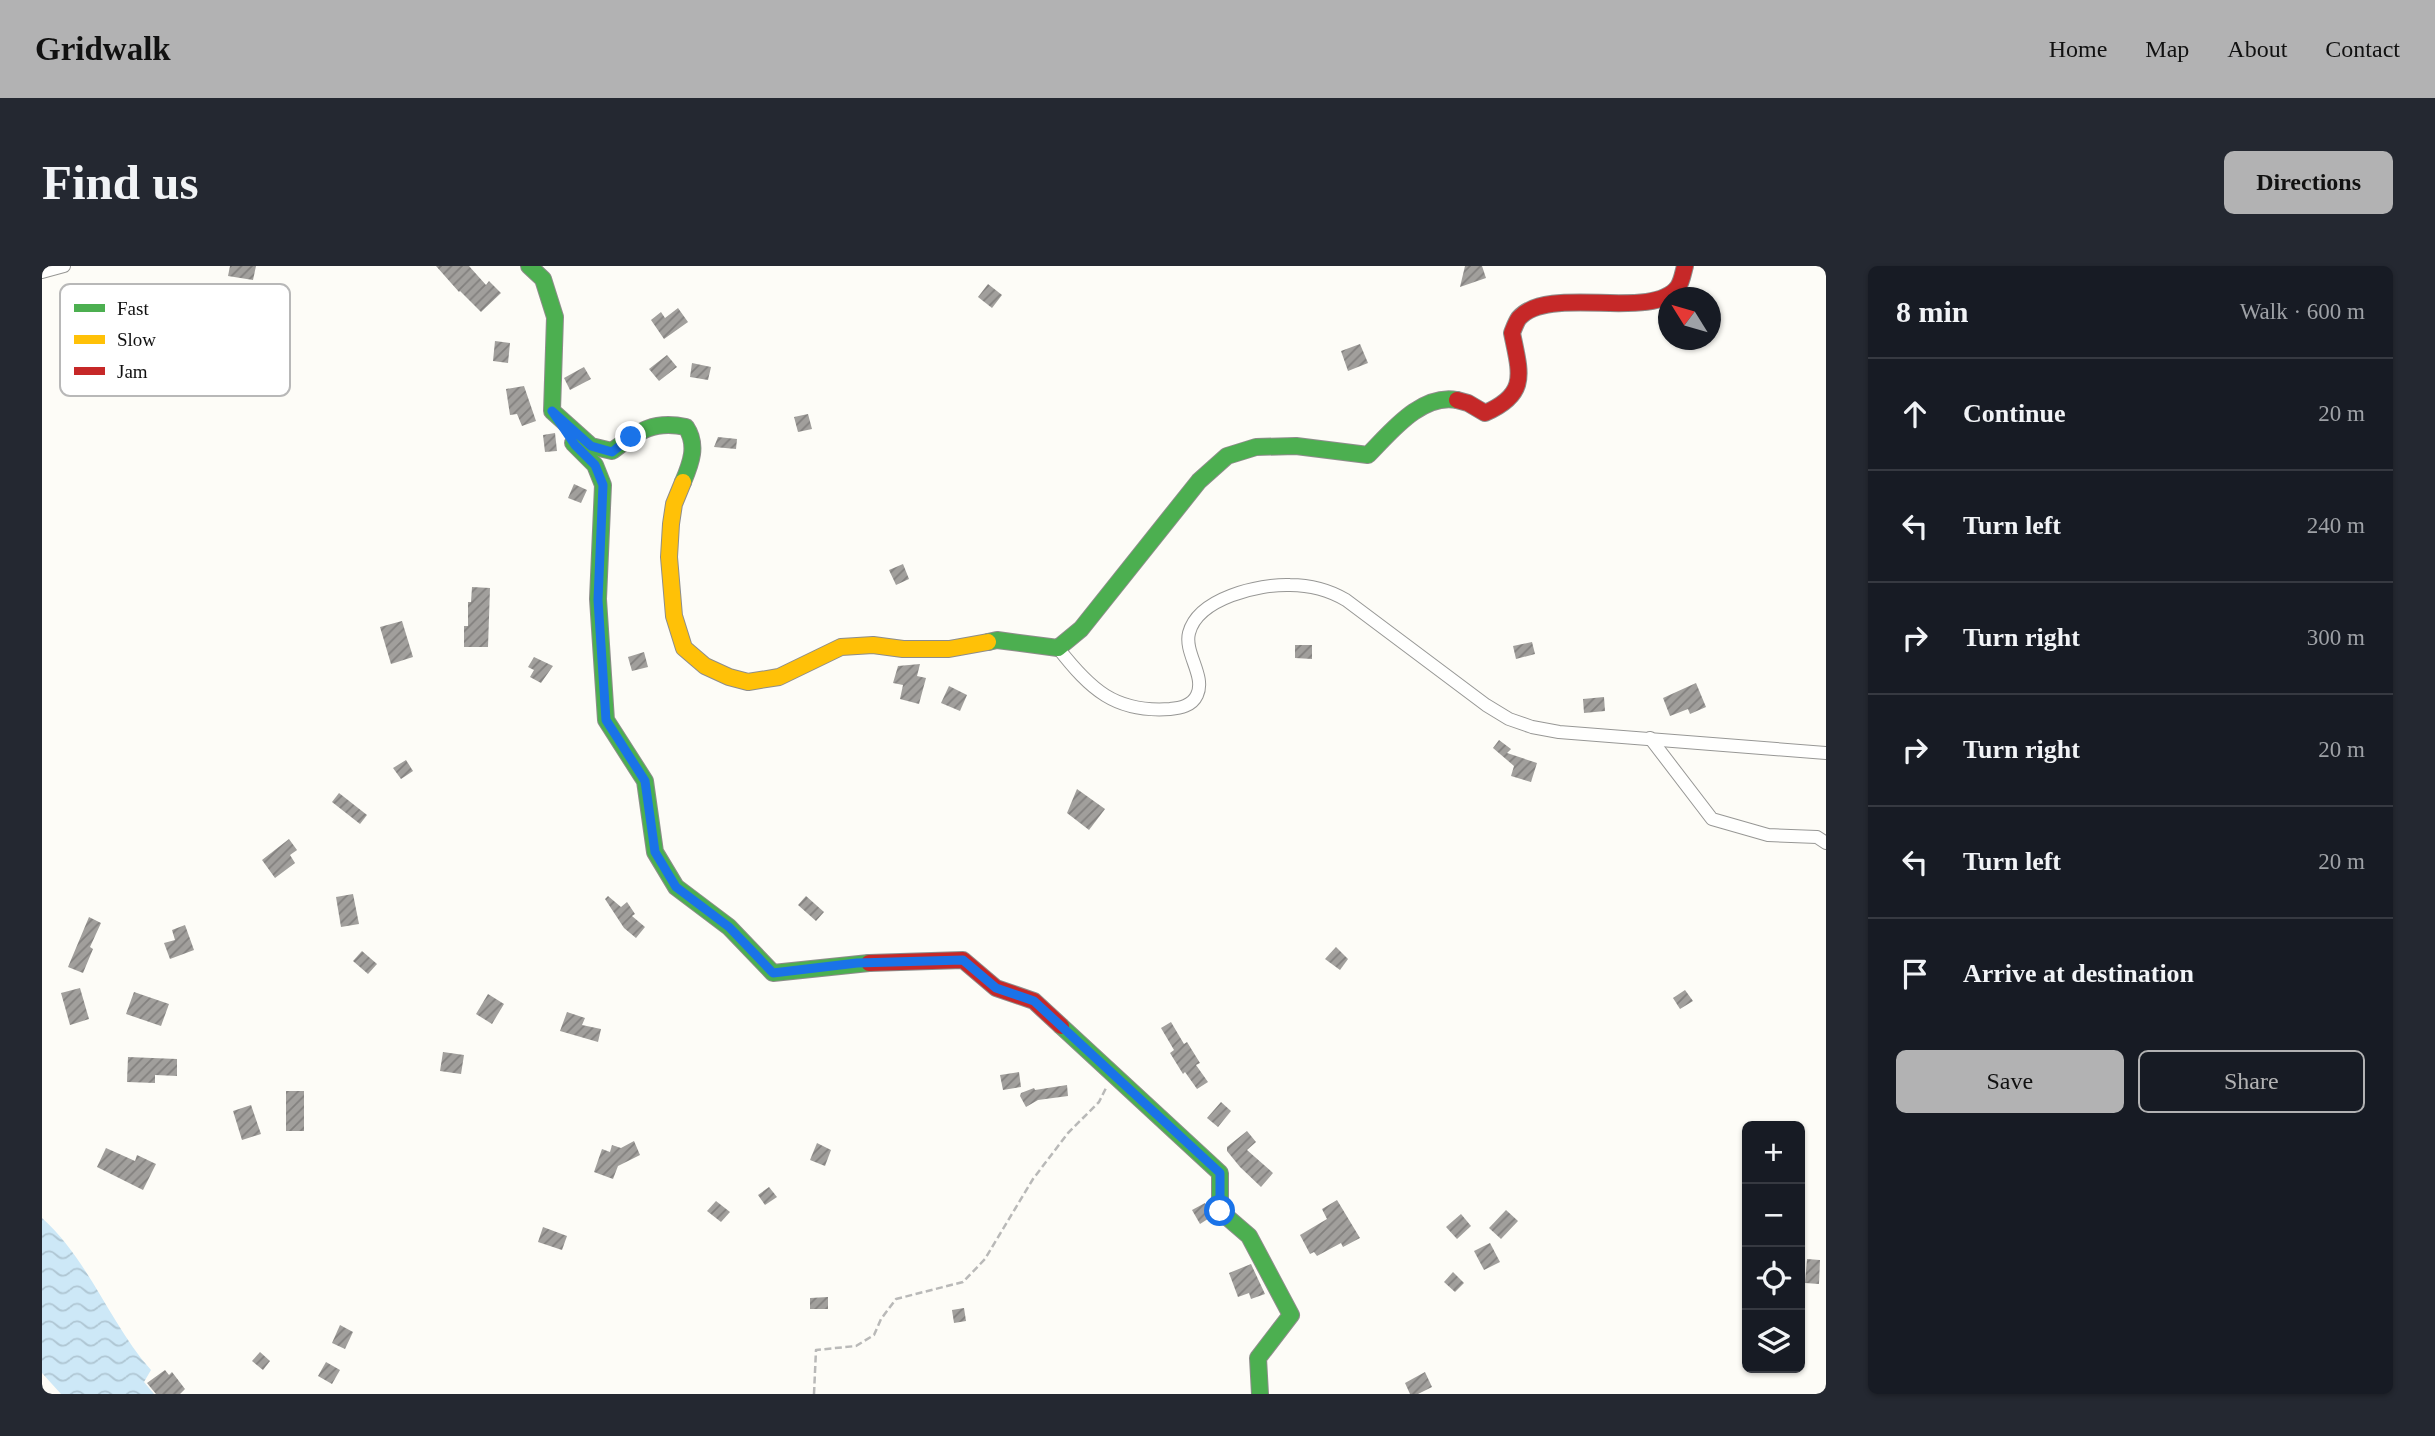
<!DOCTYPE html>
<meta charset="utf-8">
<style>
body{margin:0;font-family:"Times New Roman",serif;background:#242831;color:#f1f3f6}
.controls{position:absolute;right:21px;bottom:21px;display:grid;overflow:hidden;border-radius:10px;box-shadow:0 2px 5px #0004}
.controls button{width:63px;height:63px;display:grid;place-items:center;padding:0;border:0;border-bottom:2px solid #363941;background:#171b24;color:#f1f3f6;font:35px sans-serif}
.compass{position:absolute;left:1616px;top:21px;width:63px;height:63px;border-radius:50%;background:#171b24;box-shadow:0 2px 5px #0004;rotate:307deg}
.stop{position:absolute;width:21px;height:21px;margin:-16px;border:5px solid #1a73e8;border-radius:50%;background:#fff}
.stop.end{background:#1a73e8;border-color:#fff;box-shadow:0 2px 7px #0008}
.list{margin:0;padding:0;list-style:none}
h2{display:flex;justify-content:space-between;align-items:center;height:91px;margin:0;padding:0 28px;font-size:30px}
h2 small{font-size:23px;font-weight:400;color:#9ea1a6}
.list li{display:grid;grid-template-columns:46px 1fr auto;gap:21px;align-items:center;box-sizing:border-box;height:112px;padding:0 28px;border-top:2px solid #363941}
.list b{display:block;font-size:26px;white-space:nowrap}
.list em{font-size:23px;font-style:normal;color:#9ea1a6}
.actions{display:flex;gap:14px;padding:21px 28px}
.actions a{flex:1;padding:16px 0;border:2px solid #b2b2b3;border-radius:10px;text-align:center;font-size:24px;color:#b2b2b3}
.actions .main{background:#b2b2b3;color:#111}
.icon{flex:none;width:38px;height:38px;fill:none;stroke:currentColor;stroke-width:2;stroke-linecap:round;stroke-linejoin:round}
.map{position:relative;flex:none;width:1784px;height:1128px;overflow:hidden;border-radius:10px}
header{display:flex;align-items:center;gap:42px;box-sizing:border-box;height:98px;padding:0 35px;background:#b2b2b3;color:#111}
header strong{font-size:33px}
nav{display:flex;gap:38px;margin-inline-start:auto;font-size:24px}
.intro{display:flex;align-items:center;justify-content:space-between;box-sizing:border-box;height:168px;padding:0 42px}
h1{margin:0;font-size:49px}
.button{padding:18px 32px;border-radius:10px;background:#b2b2b3;color:#111;font-size:24px;font-weight:700}
main{display:flex;gap:42px;padding:0 42px}
aside{flex:1;background:#171b24;border-radius:10px;box-shadow:0 2px 5px #0004}
.map>svg:first-child{display:block}
.water{fill:url(#water-waves)}
.building{fill:url(#building-hatch)}
.lines{fill:none;stroke-linecap:round;stroke-linejoin:round}
.street-casing{stroke:#979795;stroke-width:14}
.fast-casing{stroke:#8e8d8b;stroke-width:18}
.slow-casing{stroke:#8e8d8b;stroke-width:18}
.jam-casing{stroke:#8e8d8b;stroke-width:18}
.path{stroke:#b9b9b8;stroke-width:2.5;stroke-dasharray:7 3.5;stroke-linecap:butt}
.street{stroke:#fffffe;stroke-width:12}
.fast{stroke:#4caf50;stroke-width:16}
.slow{stroke:#ffc107;stroke-width:16}
.jam{stroke:#c62828;stroke-width:16}
.route{stroke:#1a73e8;stroke-width:9}
.key{fill:#fff;stroke:#b8b8b8;stroke-width:2}
.key-label{font-size:19px;fill:#111}
</style>
<header>
<strong>Gridwalk</strong>
<nav><a>Home</a><a>Map</a><a>About</a><a>Contact</a></nav>
</header>
<div class="intro"><h1>Find us</h1><a class="button">Directions</a></div>
<main>
<div class="map">
<svg width="1784" height="1128" viewBox="0 0 1784 1128">
<defs>
<pattern id="water-waves" width="16" height="10" patternUnits="userSpaceOnUse" patternTransform="scale(1.75)"><rect width="16" height="10" fill="#cde8f7"/><path d="M0 5q4-4 8 0t8 0" fill="none" stroke="#afc6d3"/></pattern>
<pattern id="building-hatch" width="6" height="6" patternUnits="userSpaceOnUse" patternTransform="scale(1.75)"><rect width="6" height="6" fill="#a19f9c"/><path d="M-1 1l2-2M0 6l6-6M5 7l2-2" fill="none" stroke="#82807e"/></pattern>
</defs>
<rect width="100%" height="100%" fill="#fdfcf7"/>
<path class="water" d="M0,952c47,42 68,106 109,152l-7,12 10,12h-93l-19,-21z"/>
<g class="building">
<path d="M188,0h26l-3,14 -25,-4z"/>
<path d="M394,0h33l17,19 3,-4 12,12 -20,19 -21,-21 -1,1z"/>
<path d="M1423,0h17l4,12 -26,9z"/>
<path d="M946,18l14,11 -10,13 -14,-11z"/>
<path d="M636,42l10,14 -24,17 -13,-19 10,-8 4,6z"/>
<path d="M453,75l15,2 -2,20 -15,-2z"/>
<path d="M1318,78l8,19 -20,8 -7,-20z"/>
<path d="M625,89l10,12 -18,14 -10,-12z"/>
<path d="M650,97l19,4 -3,13 -18,-3z"/>
<path d="M542,101l7,12 -21,11 -6,-12z"/>
<path d="M482,120l12,35 -14,5 -5,-12 -7,1 -4,-26z"/>
<path d="M766,148l4,15 -14,3 -4,-15z"/>
<path d="M513,167l2,18 -12,1 -2,-17z"/>
<path d="M676,171l19,2 -1,10 -22,-2z"/>
<path d="M532,218l13,6 -6,13 -13,-5z"/>
<path d="M861,298l6,15 -13,6 -7,-15z"/>
<path d="M430,321l18,1 -2,59h-24v-21h4v-24h3z"/>
<path d="M360,355l11,36 -22,7 -11,-37z"/>
<path d="M1490,376l3,12 -19,5 -3,-13z"/>
<path d="M1253,379h17v14l-17,-1z"/>
<path d="M602,386l4,15 -16,4 -4,-14z"/>
<path d="M492,391l19,9 -12,17 -11,-6 4,-7 -6,-3z"/>
<path d="M878,398l-3,12 9,2 -7,26 -19,-5 3,-14 -10,-2 5,-17z"/>
<path d="M1654,417l10,24 -16,7 -2,-5 -18,7 -7,-18z"/>
<path d="M907,420l18,9 -7,16 -19,-8z"/>
<path d="M1562,431l1,14 -21,2 -1,-14z"/>
<path d="M1457,474l12,9 -4,4 30,10 -6,19 -20,-6 3,-10 -21,-18z"/>
<path d="M364,494l7,11 -12,8 -8,-11z"/>
<path d="M1035,523l28,20 -16,21 -22,-17z"/>
<path d="M297,527l28,22 -7,9 -28,-22z"/>
<path d="M247,573l8,11 -7,5 5,8 -20,15 -13,-18z"/>
<path d="M311,628l6,30 -18,3 -5,-30z"/>
<path d="M566,630l13,11 6,-5 8,12 -3,2 13,11 -9,11 -12,-10 -19,-29z"/>
<path d="M764,630l18,16 -8,9 -18,-16z"/>
<path d="M47,651l12,6 -11,24 3,2 -10,24 -15,-6z"/>
<path d="M143,659l9,25 -24,9 -6,-16 11,-3 -3,-10z"/>
<path d="M1294,681l12,12 -8,11 -15,-11z"/>
<path d="M320,685l15,13 -9,10 -15,-13z"/>
<path d="M38,722l9,31 -19,6 -9,-32z"/>
<path d="M1643,724l8,11 -13,8 -7,-11z"/>
<path d="M92,726l35,12 -8,22 -35,-12z"/>
<path d="M446,728l16,10 -12,20 -16,-10z"/>
<path d="M525,746l18,6 -3,7 19,4 -3,13 -38,-11z"/>
<path d="M1129,756l13,22 3,-2 13,21 -4,2 12,17 -11,7 -12,-17 -2,2 -13,-21 4,-3 -13,-22z"/>
<path d="M401,786l21,3 -3,19 -21,-3z"/>
<path d="M86,791l49,2v17l-22,-1v8l-28,-1z"/>
<path d="M977,806l2,15 -18,3 -3,-15z"/>
<path d="M1025,819l1,11 -30,4 -12,7 -6,-11 1,-3 13,-5 1,2z"/>
<rect x="244" y="825" width="18" height="40"/>
<path d="M1179,836l10,9 -13,16 -11,-9z"/>
<path d="M209,839l10,29 -19,6 -9,-29z"/>
<path d="M1205,865l9,11 -9,8 26,23 -12,14 -21,-20 -13,-16v-4z"/>
<path d="M592,875l6,14 -22,11 -5,13 -19,-7 8,-23 8,3 2,-7 9,3z"/>
<path d="M775,877l14,7 -6,16 -15,-6z"/>
<path d="M64,882l29,13 2,-6 19,9 -13,26 -46,-23z"/>
<path d="M727,921l8,10 -12,8 -7,-10z"/>
<path d="M1295,934l23,38 -17,9 -2,-4 -24,13 -3,-4 -4,2 -10,-19 27,-16 -5,-10z"/>
<path d="M674,935l14,11 -9,10 -14,-11z"/>
<path d="M1163,937l6,14 -11,7 -8,-14z"/>
<path d="M1464,944l12,11 -17,18 -12,-11z"/>
<path d="M1419,948l10,12 -14,13 -11,-12z"/>
<path d="M501,961l24,9 -5,14 -24,-8z"/>
<path d="M1448,977l10,19 -16,8 -10,-19z"/>
<path d="M1765,993l13,1 -1,24 -14,-1z"/>
<path d="M1209,998l14,30 -14,5 -2,-6 -11,4 -9,-24z"/>
<path d="M1411,1006l11,11 -9,9 -11,-10z"/>
<path d="M786,1031v12h-18v-11z"/>
<path d="M922,1042l2,13 -12,2 -2,-13z"/>
<path d="M298,1059l13,7 -8,17 -13,-6z"/>
<path d="M218,1086l10,9 -7,9 -11,-9z"/>
<path d="M284,1096l14,8 -8,14 -14,-8z"/>
<path d="M123,1104l4,5 3,-3 13,17 -5,5h-24l-9,-11z"/>
<path d="M1383,1106l7,15 -14,7h-8l-5,-11z"/>
</g>
<g class="lines">
<g class="street-casing">
<g id="street">
<path d="M0,6l22,-6"/>
<path d="M1016,382c32,41 57,65 112,61 10,-1 22,-3 27,-14 9,-19 -13,-42 -8,-62 9,-35 70,-49 101,-48 20,0 39,5 56,15l140,105 23,14 23,8 27,5 267,21"/>
<path d="M1608,472l62,81 56,16 49,2 9,6"/>
</g>
</g>
<g class="fast-casing">
<g id="fast">
<path d="M487,0l14,13 12,38 -3,94 39,35 21,5c26,-19 40,-31 74,-24 12,18 5,36 -3,55"/>
<path d="M531,177l22,22 8,20 -5,114 8,121 39,61 10,71 21,35 53,40 44,46 96,-10"/>
<path d="M946,376l9,-2 61,8 23,-19 118,-148 28,-25 29,-9 40,-1 72,9c22,-22 53,-62 89,-55"/>
<path d="M1019,760l159,147v38l29,25 42,79 -33,43 2,36"/>
</g>
</g>
<g class="slow-casing">
<path id="slow" d="M641,216l-9,22 -3,20 -2,33 5,59 10,32 21,18 24,11 19,5 31,-5 62,-30 32,-2 30,4h46l39,-7"/>
</g>
<g class="jam-casing">
<g id="jam">
<path d="M1415,134l11,3 17,10c44,-19 35,-40 27,-80 2,-5 4,-11 7,-15 30,-34 134,4 159,-31 4,-6 5,-14 7,-21"/>
<path d="M827,697l94,-3 33,28 38,13 27,25"/>
</g>
</g>
<path class="path" d="M772,1128l2,-44 40,-4 18,-11 7,-16 15,-20 67,-17 22,-23 48,-80 35,-46 31,-31 7,-14"/>
<use href="#street" class="street"/>
<use href="#fast" class="fast"/>
<use href="#slow" class="slow"/>
<use href="#jam" class="jam"/>
</g>
<g class="lines">
<path class="route" d="M589,171l-19,15 -21,-6 -39,-35 23,34 20,20 8,20 -5,115 8,120 39,61 10,71 21,35 53,40 44,46 84,-10 106,-3 33,28 38,13 186,172v38"/>
</g>
<rect x="18" y="18" width="230" height="112" rx="10" class="key"/>
<rect x="32" y="38" width="31" height="8" fill="#4caf50"/>
<rect x="32" y="69" width="31" height="9" fill="#ffc107"/>
<rect x="32" y="101" width="31" height="8" fill="#c62828"/>
<g class="key-label">
<text x="75" y="49">Fast</text>
<text x="75" y="80">Slow</text>
<text x="75" y="112">Jam</text>
</g>
</svg>
<div class="controls">
<button>+</button>
<button>−</button>
<button><svg class="icon" aria-label="locate" viewBox="0 0 24 24"><circle cx="12" cy="12" r="6"/><path d="M12 2v4M12 18v4M2 12h4M18 12h4"/></svg></button>
<button><svg class="icon" aria-label="layers" viewBox="0 0 24 24"><path d="M12 4l9 5-9 5-9-5zM3 14l9 5 9-5"/></svg></button>
</div>
<svg class="compass" viewBox="-18 -18 36 36"><path d="M0-13l5 13h-10z" fill="#e53935"/><path d="M0 13l5-13h-10z" fill="#9ea1a6"/></svg>
<div class="stop" style="left:1178px;top:945px"></div>
<div class="stop end" style="left:589px;top:171px"></div>
</div>
<aside>
<h2>8 min<small>Walk · 600 m</small></h2>
<ul class="list">
<li><svg class="icon" aria-label="ahead" viewBox="0 0 24 24"><path d="M12 20V5M6 11l6-6 6 6"/></svg><div><b>Continue</b></div><em>20 m</em></li>
<li><svg class="icon" aria-label="left" viewBox="0 0 24 24"><path d="M17 20v-9H6M10 6l-5 5 5 5"/></svg><div><b>Turn left</b></div><em>240 m</em></li>
<li><svg class="icon" aria-label="right" viewBox="0 0 24 24"><path d="M7 20v-9h11M14 6l5 5-5 5"/></svg><div><b>Turn right</b></div><em>300 m</em></li>
<li><svg class="icon" aria-label="right" viewBox="0 0 24 24"><path d="M7 20v-9h11M14 6l5 5-5 5"/></svg><div><b>Turn right</b></div><em>20 m</em></li>
<li><svg class="icon" aria-label="left" viewBox="0 0 24 24"><path d="M17 20v-9H6M10 6l-5 5 5 5"/></svg><div><b>Turn left</b></div><em>20 m</em></li>
<li><svg class="icon" aria-label="arrive" viewBox="0 0 24 24"><path d="M6 21V4h12l-3 4 3 4H6"/></svg><div><b>Arrive at destination</b></div></li>
</ul>
<div class="actions"><a class="main">Save</a><a>Share</a></div>
</aside>
</main>
